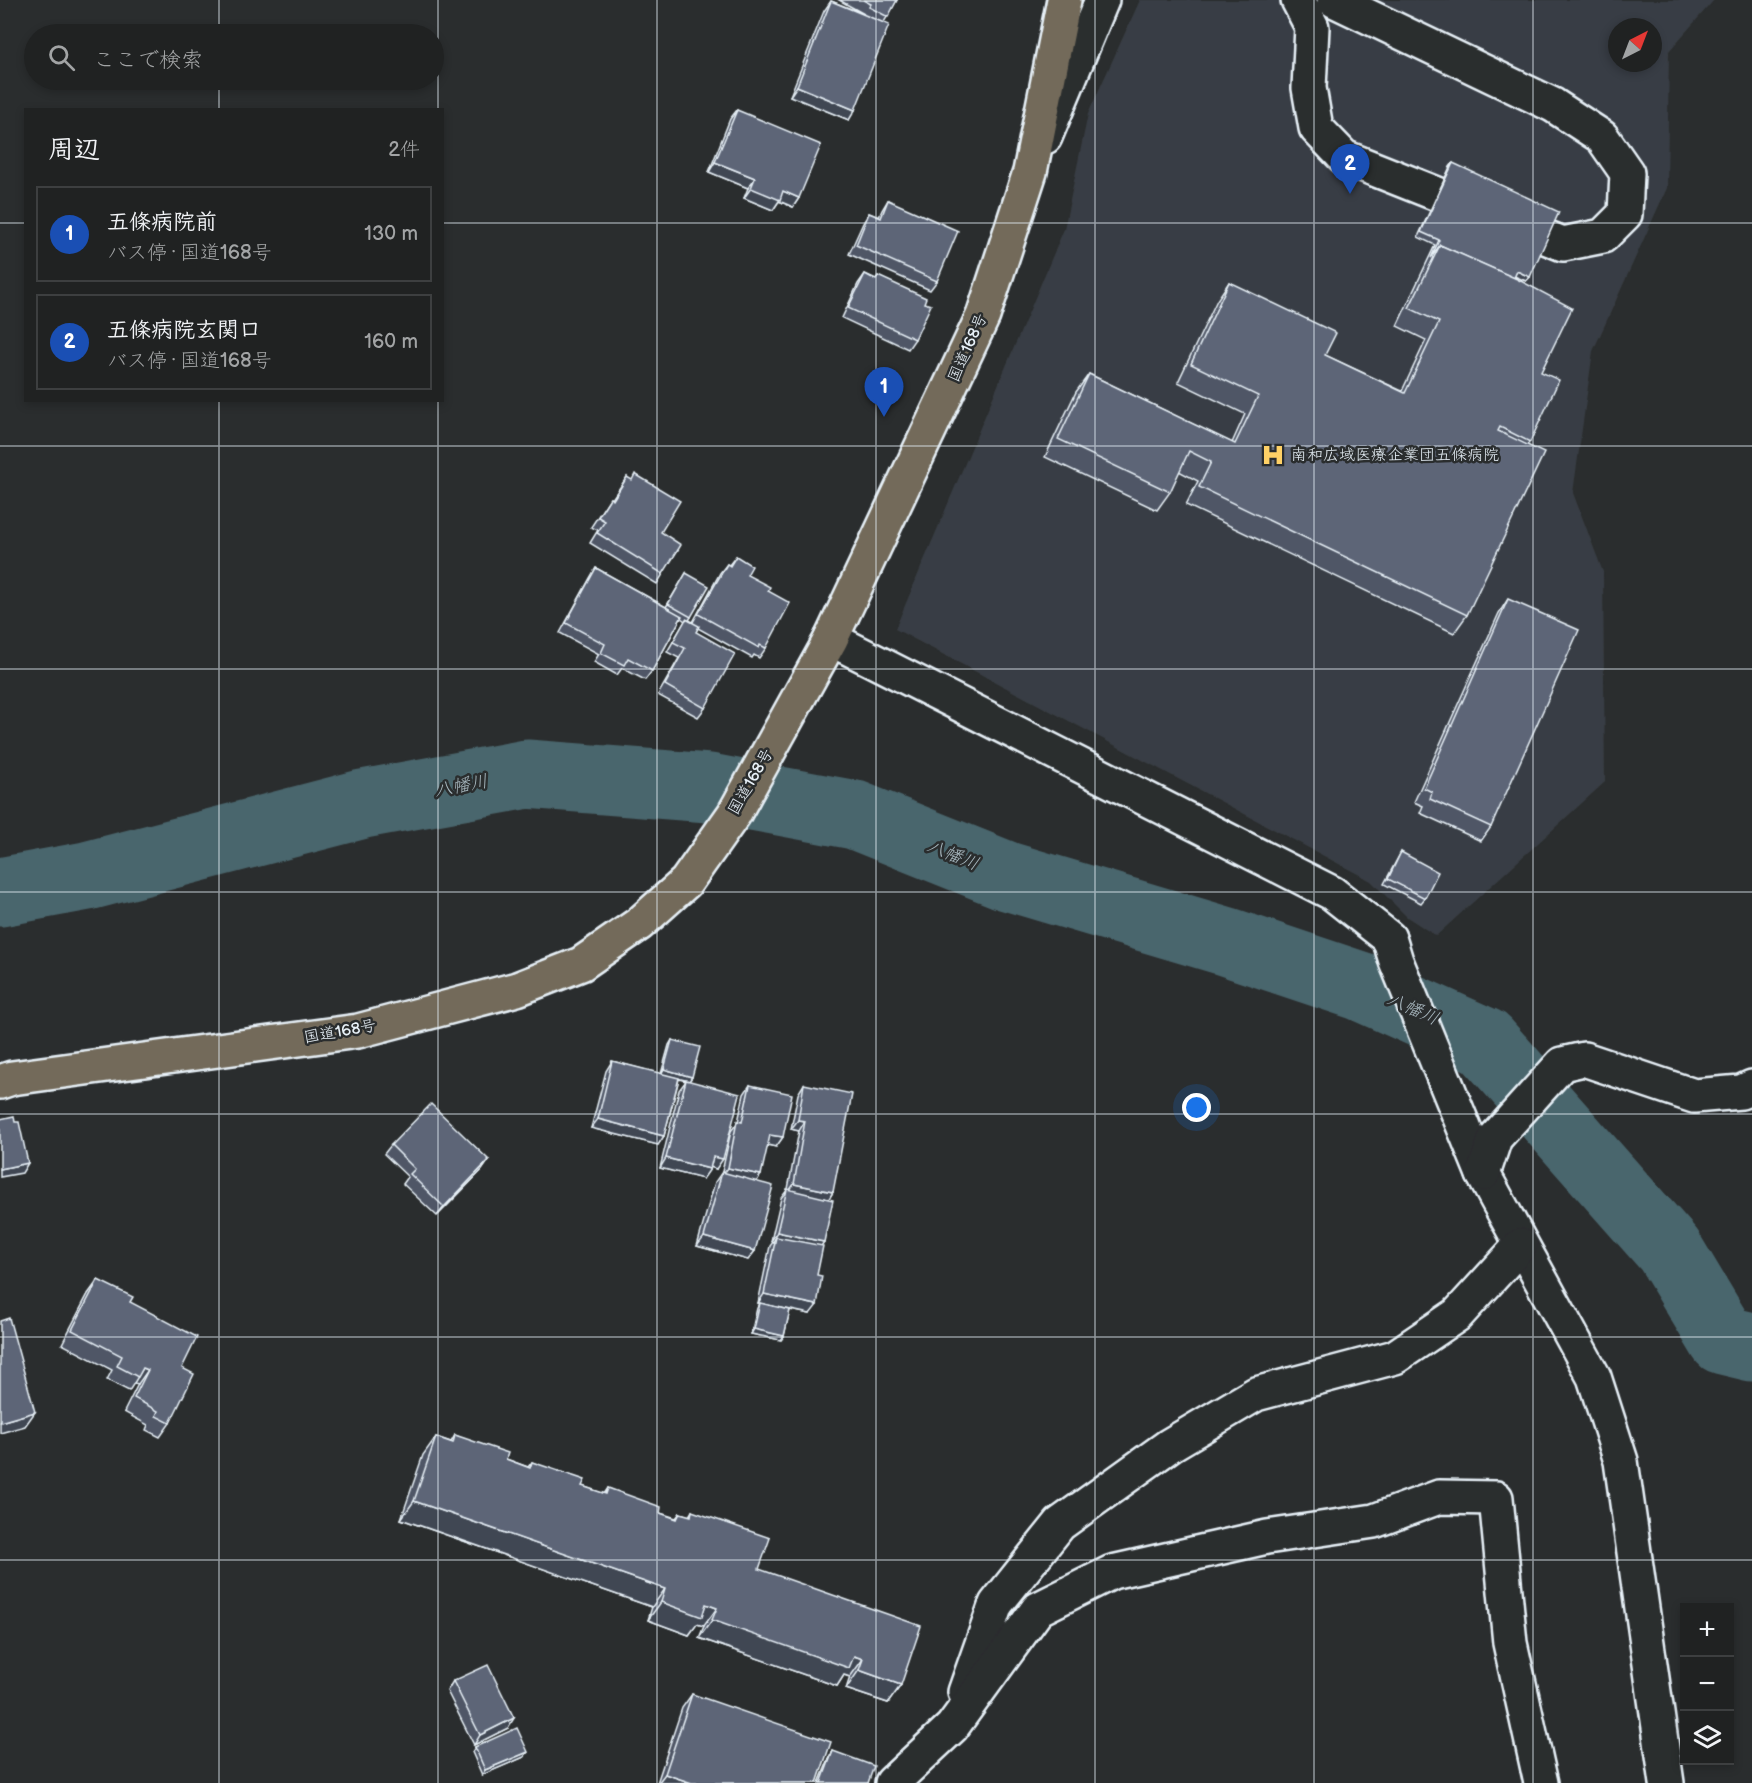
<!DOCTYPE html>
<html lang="ja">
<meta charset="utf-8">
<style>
body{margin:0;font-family:"Balsamiq Sans","Klee One",sans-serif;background:#2d2f2f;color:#f1f3f6}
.controls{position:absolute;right:18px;bottom:18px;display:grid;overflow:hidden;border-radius:0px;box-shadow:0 3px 9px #0003}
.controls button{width:54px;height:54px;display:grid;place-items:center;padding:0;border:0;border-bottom:2px solid #3d3f40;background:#202222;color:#f1f3f6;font:30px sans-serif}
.compass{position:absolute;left:1608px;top:18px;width:54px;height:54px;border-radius:50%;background:#202222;box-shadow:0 3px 9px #0003;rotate:42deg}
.you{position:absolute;left:1197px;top:1108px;width:21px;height:21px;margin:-15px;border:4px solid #fff;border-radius:50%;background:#1a73e8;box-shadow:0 0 0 9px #1a73e833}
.badge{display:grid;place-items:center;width:39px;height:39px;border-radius:50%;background:#8bbbb9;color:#fff;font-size:20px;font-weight:700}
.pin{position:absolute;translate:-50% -50px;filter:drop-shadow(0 2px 3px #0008)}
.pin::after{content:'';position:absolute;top:32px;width:21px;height:18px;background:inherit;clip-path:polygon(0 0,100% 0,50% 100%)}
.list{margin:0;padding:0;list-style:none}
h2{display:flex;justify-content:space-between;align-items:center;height:78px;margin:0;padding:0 24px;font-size:26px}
h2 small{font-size:20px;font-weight:400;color:#a2a4a5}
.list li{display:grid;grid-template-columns:39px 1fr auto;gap:18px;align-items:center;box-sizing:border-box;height:96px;margin:0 12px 12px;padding:0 12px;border:2px solid #3d3f40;border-radius:0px}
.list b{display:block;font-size:22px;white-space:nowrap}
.list p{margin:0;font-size:20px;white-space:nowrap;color:#a2a4a5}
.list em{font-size:20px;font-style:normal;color:#a2a4a5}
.icon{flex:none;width:33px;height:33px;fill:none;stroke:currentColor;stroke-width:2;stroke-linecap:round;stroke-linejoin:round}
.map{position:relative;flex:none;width:1752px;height:1783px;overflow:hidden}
.search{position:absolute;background:#202222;box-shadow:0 3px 9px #0003;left:24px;top:24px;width:420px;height:66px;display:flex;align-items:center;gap:15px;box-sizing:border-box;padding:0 21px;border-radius:33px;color:#a2a4a5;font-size:22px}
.panel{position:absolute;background:#202222;box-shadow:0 3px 9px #0003;left:24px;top:108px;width:420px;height:294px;border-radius:0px}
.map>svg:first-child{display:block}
.built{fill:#393e44;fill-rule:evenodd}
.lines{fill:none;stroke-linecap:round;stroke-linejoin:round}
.river{stroke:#4a666d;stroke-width:69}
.minor-casing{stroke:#e8f1f8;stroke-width:38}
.highway-casing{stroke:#e8f1f8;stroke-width:38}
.minor{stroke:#2a2d2e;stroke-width:33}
.highway{stroke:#736b5a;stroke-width:33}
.wall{fill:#505766;stroke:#e8f1f8;stroke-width:1.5}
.shaded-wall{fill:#414753;stroke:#e8f1f8;stroke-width:1.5}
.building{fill:#5d6577;stroke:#e8f1f8;stroke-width:1.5}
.grid{fill:none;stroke:#e8f1f8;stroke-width:1.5;stroke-opacity:0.55}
.labels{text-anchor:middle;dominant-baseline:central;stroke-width:5;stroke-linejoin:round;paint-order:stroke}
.street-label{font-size:16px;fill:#e8f1f8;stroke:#2a2d2e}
.poi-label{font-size:16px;fill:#e8f1f8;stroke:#2a2d2e;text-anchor:start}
.water-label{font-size:18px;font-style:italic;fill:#a9b9c0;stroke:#2a2d2e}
</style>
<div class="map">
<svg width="1752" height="1783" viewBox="0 0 1752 1783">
<rect width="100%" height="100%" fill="#2a2d2e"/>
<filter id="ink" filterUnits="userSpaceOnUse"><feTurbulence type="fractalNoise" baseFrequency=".0167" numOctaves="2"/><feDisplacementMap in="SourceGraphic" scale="12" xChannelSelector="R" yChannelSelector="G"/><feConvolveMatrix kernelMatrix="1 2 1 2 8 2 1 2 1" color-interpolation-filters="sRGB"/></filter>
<g filter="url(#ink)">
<path class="built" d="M1140,0h574l-45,51 -2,137 -74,163 -20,142 30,79 2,210 -169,154 -29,-19 -36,-36 -476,-252 169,-400 24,-115zM1617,27h36v36h-36z"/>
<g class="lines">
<path class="river" d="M0,892l87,-16 276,-72 164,-30 182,14 146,27 152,61 218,65 135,45 125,56 184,208 54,90 29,7"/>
<g class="minor-casing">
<g id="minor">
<path d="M1298,0l14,27 -3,61 7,40 28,29 219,87 40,-8 22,-22 2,-41 -25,-36 -49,-32 -219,-105"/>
<path d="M1045,137l57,-137"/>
<path d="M831,639l501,254 57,45 7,23 87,213 111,203 27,84 46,322"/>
<path d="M1483,1174l12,-36 67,-74 22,-5 110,37 47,-4 11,-5"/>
<path d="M965,1692l31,-88 64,-80 110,-79 86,-51 139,-37 62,-42 64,-70"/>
<path d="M892,1783l60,-56 86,-118 74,-37 155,-35 107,-16 65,-24 57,1 14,145 31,140"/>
</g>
</g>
<g class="highway-casing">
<path id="highway" d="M0,1082l12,-4 346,-47 159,-42 64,-25 58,-40 47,-42 48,-68 97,-175 152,-323 47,-144 34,-172"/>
</g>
<use href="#minor" class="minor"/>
<use href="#highway" class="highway"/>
</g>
<g class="wall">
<path d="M839,0h58l-13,22 -35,98 -59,-24 34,-85 7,-10 33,13z"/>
<path d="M737,110l62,88 -6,9 -14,-6 -6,9 -29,-12 4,-10 -39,-16 21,-53z"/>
<path d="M1453,163l77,114 -4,4 -11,-4 -1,1 27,94 -11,70 -3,3 -60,170 -13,18 -268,-128 12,-24 -19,-10 -9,21 -13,18 -112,-53 31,-65 13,-18 143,69 13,-29 -67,-32 39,-82 12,-18 96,73 77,36 24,-51 -29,-14 38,-81 -17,-8 32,-70z"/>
<path d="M888,200l49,81 -7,9 -81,-36 14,-31 6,-10 10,4 3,-7z"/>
<path d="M865,274l11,5 2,-3 46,27 -9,36 -7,10 -66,-31 16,-34z"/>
<path d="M627,477l34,55 2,42 -6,10 -67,-41 8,-13 -7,-3 19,-29 2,1z"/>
<path d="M736,556l11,19 21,16 -2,57 -7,10 -5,-3 -2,3 -54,-30 -2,4 9,76 -7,9 -40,-22 21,-37 -12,-6 18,-31 -4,-3 -29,53 -7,9 -23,-12 -5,7 -23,-13 5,-8 -39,-21 30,-55 6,-10 70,39 20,-34 5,44 -2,3 4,2 27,-49 7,-9 2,1z"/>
<path d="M1508,599l-17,228 -10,14 -61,-28 3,-7 -9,-4 85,-189z"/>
<path d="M1401,852l24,46 -4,5 -37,-19z"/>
<path d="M672,1040l20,37 -3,4 27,88 -5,-2 -8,12 -43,-11 19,-78 7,-9 -7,-2 -15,57 -6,9 -67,-17 15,-57 6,-10 49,13 8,-29z"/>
<path d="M804,1084l29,108 -4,7 -19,115 -20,-4 -6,26 -3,4 -30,-6 6,-26 3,-4 -2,-1 12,-57 3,-4 -2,-1 10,-43 7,-9 11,-58 -8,-2 7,-35z"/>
<path d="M750,1085l33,52 -7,10 -9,-2 -10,37 -2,69 -7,9 -51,-14 18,-64 7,-10 9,-41 7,-9 6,-28z"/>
<path d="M391,1145l98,15 -7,10 -45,46 -34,-32 5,-7 -24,-23z"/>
<path d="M98,1280l32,22 52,66 -12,55 -10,14 -14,-7 2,-5 -24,-13 14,-28 -4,-1 -5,8 -22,-11 5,-10 -50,-26 26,-50z"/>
<path d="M455,1435l51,24 22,8 4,-5 50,24 22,8 4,-6 52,25 16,5 4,-5 9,3 3,-5 67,58 142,116 -13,18 -42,-14 4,-12 -6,-2 -7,11 -138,-48 5,-12 -7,-2 -8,11 -41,-15 4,-13 -251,-88 22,-64 13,-18 15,5z"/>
<path d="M453,1681l55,47 -34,17 -27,-54z"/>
<path d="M692,1694l125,89h-160l25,-75z"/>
<path d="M475,1747l49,10 -42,18 -10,-23z"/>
<path d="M833,1751l35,32h-49l11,-27z"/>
</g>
<g class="shaded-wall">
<path d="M797,86l58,24 -6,10 -59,-24z"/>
<path d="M715,162l40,16 -7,10 -39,-16z"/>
<path d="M751,188l32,3 16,7 -6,9 -14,-6 -6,9 -29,-12z"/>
<path d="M1517,271l13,6 -4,4 -12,-5z"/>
<path d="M664,1069l28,8 -3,4 -28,-7z"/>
<path d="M598,1119l66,17 -6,9 -67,-17z"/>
<path d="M798,1120l7,1 -6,10 -8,-2z"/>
<path d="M770,1135l13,2 -7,10 -13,-3z"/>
<path d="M713,1157l10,2 -7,10 -9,-3z"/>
<path d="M666,1158l44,11 -7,10 -43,-11z"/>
<path d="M489,1160l-7,10 -45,46 7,-9z"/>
<path d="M28,1163l-6,10 -22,4v-8z"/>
<path d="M728,1168l33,7 -7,10 -33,-8z"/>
<path d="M794,1184l39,8 -6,10 -40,-8z"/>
<path d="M777,1232l47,10 -7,10 -41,-15 -3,5 -2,-1z"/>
<path d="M704,1237l51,14 -7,9 -51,-14z"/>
<path d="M764,1294l53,11 -7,9 -52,-11z"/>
<path d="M754,1329l30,7 -3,4 -30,-6z"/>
<path d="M143,1368l5,2 -10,14 -4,-1z"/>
<path d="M35,1412l-10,14 -25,7v-11z"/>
<path d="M414,1501l251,88 -13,18 -251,-88z"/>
<path d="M661,1602l45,2 11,4 -13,18 -7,-2 -8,11 -41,-15z"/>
<path d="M712,1620l142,36 9,3 -13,18 -6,-2 -7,11 -138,-48z"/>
<path d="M859,1670l42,15 -13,18 -42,-14z"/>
<path d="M514,1718l-6,10 -34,17 6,-10z"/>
<path d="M528,1752l-4,5 -42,18 3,-5z"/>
<path d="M665,1774l27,9h-34z"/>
</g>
<g class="building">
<path d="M863,0h34l-9,17 -19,-10 2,-3z"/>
<path d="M831,1l58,24 -34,85 -58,-24z"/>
<path d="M737,110l84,35 -22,53 -16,-7 -3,9 -29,-12 4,-10 -40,-16z"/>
<path d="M1453,163l106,49 -29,65 -13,-6 -3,7 -74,-33 -9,13 8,-18 -18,-8z"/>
<path d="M888,200l70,31 -21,50 -81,-36 13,-32 12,5z"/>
<path d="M1440,245l77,34 55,29 -31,64 18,8 -29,62 -30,-15 -2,4 46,22 -77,162 -268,-128 12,-25 -22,-11 -19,41 -112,-53 31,-65 146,70 23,-48 -67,-32 38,-82 107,51 -11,22 80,38 34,-71 -30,-14z"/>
<path d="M865,274l11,6 2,-4 48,22 -2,5 7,2 -16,34 -67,-31z"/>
<path d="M635,474l45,27 -19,31 20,13 -18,29 -66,-41 8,-12 -7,-4 12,-19 3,2 14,-23 5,3z"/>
<path d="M736,556l16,10 -5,9 23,12 -2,4 22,12 -24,45 -6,-3 -1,3 -61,-34 29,-50 3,2z"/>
<path d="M596,568l86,48 -30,55 -24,-13 -4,7 -23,-12 4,-9 -39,-21z"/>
<path d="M686,573l23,13 -18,31 -23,-13z"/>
<path d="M1508,599l71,31 -88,197 -61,-28 2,-7 -8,-4z"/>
<path d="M686,619l13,7 -3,6 39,22 -30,54 -40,-23 20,-37 -12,-6z"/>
<path d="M1401,852l37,20 -13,26 -37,-19z"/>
<path d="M672,1040l28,7 -8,30 -28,-8z"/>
<path d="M612,1061l67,17 -15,58 -66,-17z"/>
<path d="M686,1080l54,14 -17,65 -10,-2 -3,12 -44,-11z"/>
<path d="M804,1084l48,10 -19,98 -39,-8 11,-63 -7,-1z"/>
<path d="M750,1085l42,9 -9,43 -13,-2 -9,40 -33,-7 9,-47 5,1z"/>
<path d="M431,1104l58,56 -45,47 -34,-33 5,-5 -24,-24z"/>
<path d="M14,1116l1,6h4l9,41 -28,6v-50z"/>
<path d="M722,1172l51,14 -18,65 -51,-14z"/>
<path d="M787,1189l46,11 -9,42 -47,-10z"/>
<path d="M776,1237l47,9 -6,29 5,1 -5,29 -53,-11z"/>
<path d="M98,1280l35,17 -3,5 67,35 -15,31 12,6 -24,49 -14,-7 2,-5 -24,-13 14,-28 -5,-2 -5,9 -21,-11 5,-10 -50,-26z"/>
<path d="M760,1303l30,7 -6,26 -30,-7z"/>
<path d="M9,1318l26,94 -35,10v-101z"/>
<path d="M455,1435l53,18 -2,6 24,9 2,-6 53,18 -3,6 24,8 2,-6 53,19 -1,6 17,6 3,-6 11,3 1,-5 78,27 -11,31 162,57 -20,59 -42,-15 4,-11 -9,-3 -5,12 -137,-48 5,-12 -11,-4 -4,13 -41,-15 4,-13 -251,-88 22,-64 17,6z"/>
<path d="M488,1665l26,53 -34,17 -27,-54z"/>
<path d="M692,1694l139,48 -14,41h-125l-27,-9z"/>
<path d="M517,1728l11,24 -43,18 -10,-23z"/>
<path d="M833,1751l41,15 -6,17h-47z"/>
</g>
</g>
<path class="grid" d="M219,0v34M438,0v110M657,0v1783M876,0v1783M1095,0v1783M1314,0v1783M1533,0v1783M219,80v30M0,223h26M442,223h1310M219,400v1383M438,400v1383M0,446h1752M0,669h1752M0,892h1752M0,1114h1752M0,1337h1752M0,1560h1752"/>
<defs>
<g id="hospital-bare" transform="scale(1.8)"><path d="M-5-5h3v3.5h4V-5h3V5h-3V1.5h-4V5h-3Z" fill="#ffd166" stroke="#2a2d2e" stroke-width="2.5" paint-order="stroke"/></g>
</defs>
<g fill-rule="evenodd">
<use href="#hospital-bare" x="1273" y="455"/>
</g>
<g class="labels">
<g class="street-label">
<text transform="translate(968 348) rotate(-66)">国道168号</text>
<text transform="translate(751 782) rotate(-60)">国道168号</text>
<text transform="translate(340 1032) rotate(-10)">国道168号</text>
</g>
<g class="poi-label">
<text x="1291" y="455">南和広域医療企業団五條病院</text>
</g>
<g class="water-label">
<text transform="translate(461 786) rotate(-11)">八幡川</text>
<text transform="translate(953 855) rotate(22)">八幡川</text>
<text transform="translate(1413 1009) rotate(24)">八幡川</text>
</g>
</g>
</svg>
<div class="controls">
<button>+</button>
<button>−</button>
<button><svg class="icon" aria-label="layers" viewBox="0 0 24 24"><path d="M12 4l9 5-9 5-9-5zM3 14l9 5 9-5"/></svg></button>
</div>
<svg class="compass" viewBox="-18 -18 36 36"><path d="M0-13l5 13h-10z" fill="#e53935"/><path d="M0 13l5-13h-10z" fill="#a2a4a5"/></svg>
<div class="you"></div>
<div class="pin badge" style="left:884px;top:417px;background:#1a4fb4">1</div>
<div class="pin badge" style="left:1350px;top:194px;background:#1a4fb4">2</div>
<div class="search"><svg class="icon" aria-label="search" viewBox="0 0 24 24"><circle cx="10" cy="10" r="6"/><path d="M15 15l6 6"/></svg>ここで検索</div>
<section class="panel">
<h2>周辺<small>2件</small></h2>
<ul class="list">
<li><span class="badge" style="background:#1a4fb4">1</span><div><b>五條病院前</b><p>バス停 · 国道168号</p></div><em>130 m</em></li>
<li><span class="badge" style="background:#1a4fb4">2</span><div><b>五條病院玄関口</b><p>バス停 · 国道168号</p></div><em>160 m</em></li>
</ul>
</section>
</div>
